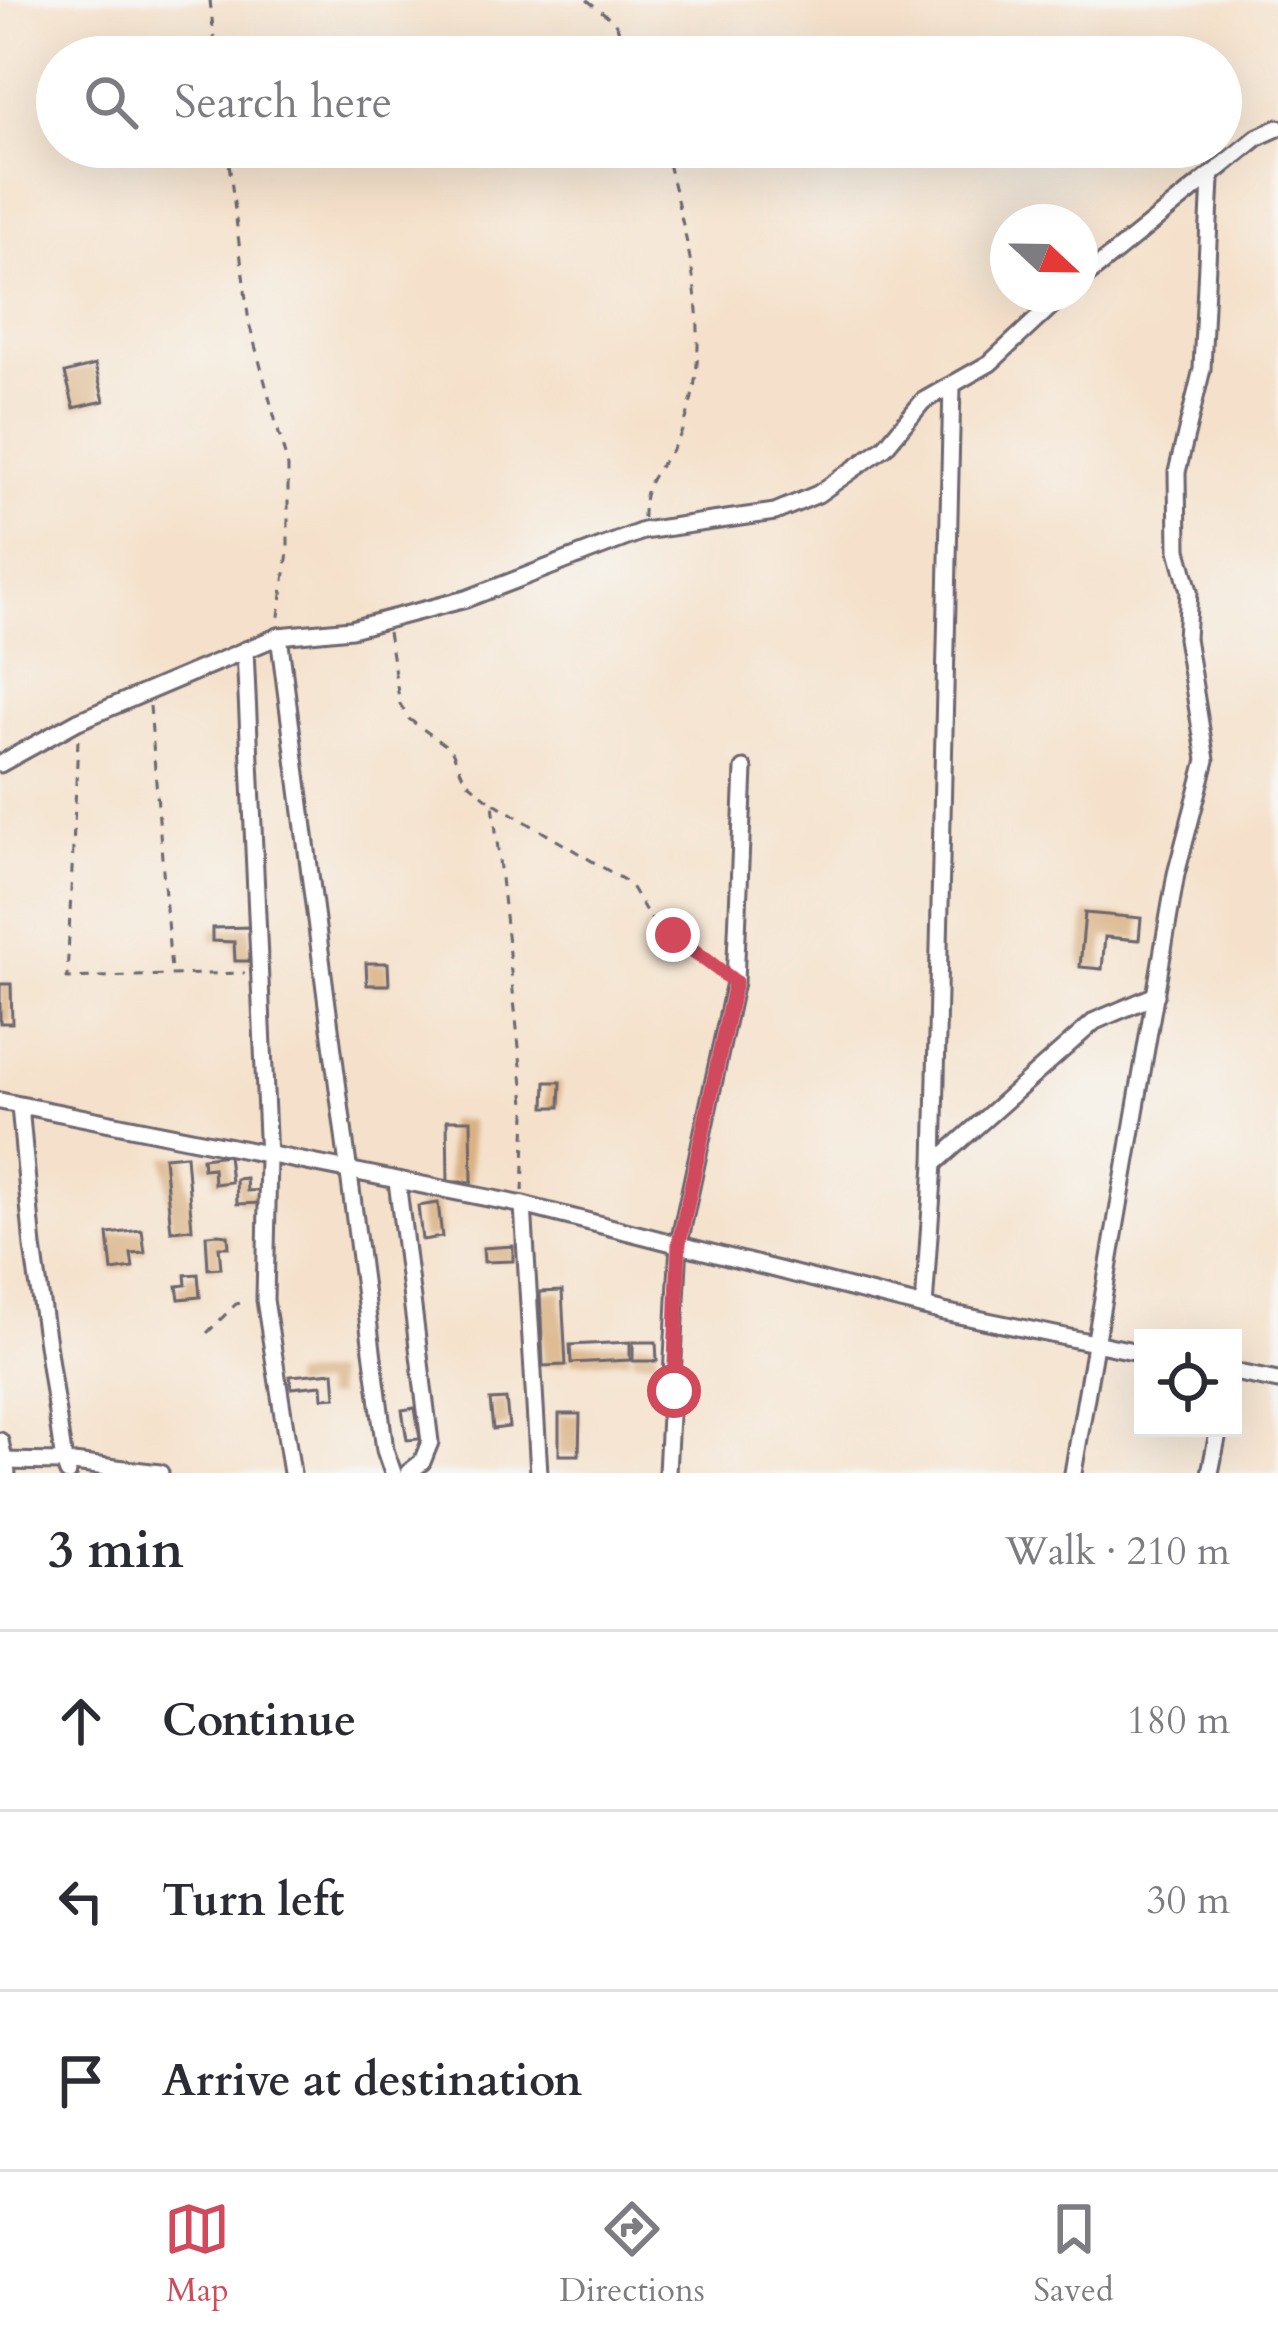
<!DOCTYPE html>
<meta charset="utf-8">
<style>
body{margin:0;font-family:Cardo,serif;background:#f7f7f7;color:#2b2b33}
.controls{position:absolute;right:36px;bottom:36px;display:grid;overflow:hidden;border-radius:0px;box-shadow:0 12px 48px #0002}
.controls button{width:108px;height:108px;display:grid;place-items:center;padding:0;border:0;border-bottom:3px solid #e1e1e2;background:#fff;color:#2b2b33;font:60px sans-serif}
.compass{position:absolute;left:990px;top:204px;width:108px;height:108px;border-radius:50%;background:#fff;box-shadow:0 12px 48px #0002;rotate:112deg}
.stop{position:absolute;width:36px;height:36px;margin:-27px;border:9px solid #d1495b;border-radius:50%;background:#fff}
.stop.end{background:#d1495b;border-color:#fff;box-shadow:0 3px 12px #0008}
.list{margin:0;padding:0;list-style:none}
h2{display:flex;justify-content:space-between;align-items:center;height:156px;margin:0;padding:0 48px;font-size:51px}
h2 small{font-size:39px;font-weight:400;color:#7c7c81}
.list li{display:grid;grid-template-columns:78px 1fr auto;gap:36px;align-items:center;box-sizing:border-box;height:180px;padding:0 48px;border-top:3px solid #e1e1e2}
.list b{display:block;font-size:45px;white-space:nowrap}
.list em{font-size:39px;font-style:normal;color:#7c7c81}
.icon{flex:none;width:66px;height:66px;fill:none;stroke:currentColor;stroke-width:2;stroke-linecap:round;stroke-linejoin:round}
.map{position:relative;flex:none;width:1278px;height:1473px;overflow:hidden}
.search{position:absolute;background:#fff;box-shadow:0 12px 48px #0002;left:36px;right:36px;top:36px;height:132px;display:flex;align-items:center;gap:30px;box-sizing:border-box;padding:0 42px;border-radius:66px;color:#7c7c81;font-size:45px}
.sheet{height:696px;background:#fff}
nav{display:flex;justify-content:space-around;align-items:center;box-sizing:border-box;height:168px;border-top:3px solid #e1e1e2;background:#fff;font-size:33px;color:#7c7c81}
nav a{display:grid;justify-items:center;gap:6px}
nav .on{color:#d1495b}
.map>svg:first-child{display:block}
.building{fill:#d9b183}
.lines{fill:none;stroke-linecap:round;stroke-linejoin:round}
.minor-casing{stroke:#6c656d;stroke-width:21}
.path{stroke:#6c656d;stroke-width:3;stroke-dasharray:9 9;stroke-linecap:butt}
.minor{stroke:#fff;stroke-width:15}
.route{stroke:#d1495b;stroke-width:15}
</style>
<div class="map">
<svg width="1278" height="1473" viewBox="0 0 1278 1473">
<rect width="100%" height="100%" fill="#f6f6f2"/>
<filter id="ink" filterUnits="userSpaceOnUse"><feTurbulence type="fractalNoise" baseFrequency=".00833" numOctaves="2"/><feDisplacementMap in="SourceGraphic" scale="24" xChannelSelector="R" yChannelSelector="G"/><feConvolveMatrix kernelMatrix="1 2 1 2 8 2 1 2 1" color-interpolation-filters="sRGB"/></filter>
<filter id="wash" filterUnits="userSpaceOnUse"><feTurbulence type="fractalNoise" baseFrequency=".004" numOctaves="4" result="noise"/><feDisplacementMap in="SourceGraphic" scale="48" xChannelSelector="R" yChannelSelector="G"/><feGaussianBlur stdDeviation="2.7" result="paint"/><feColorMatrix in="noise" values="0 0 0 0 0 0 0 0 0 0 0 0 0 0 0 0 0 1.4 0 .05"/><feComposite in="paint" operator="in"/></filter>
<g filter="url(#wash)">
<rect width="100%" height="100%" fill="#f5e1cb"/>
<g id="blocks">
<g class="building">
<path d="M95,365l9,36 -30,7 -9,-35z"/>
<path d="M1085,913l56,5 -2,22 -34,-3 -3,32 -22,-2z"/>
<path d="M250,927l1,34h-16l-1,-19 -22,-1v-13z"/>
<path d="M366,963h22l1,22h-22z"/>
<path d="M0,984h11l1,39h-12z"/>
<path d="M546,1082h15l-1,25h-15z"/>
<path d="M447,1120h24l1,62h-24z"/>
<path d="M186,1155l6,74 -21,2 -7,-74z"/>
<path d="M228,1155l3,27 -17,2 -1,-16 -10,1 -1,-11z"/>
<path d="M246,1178l1,13 15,-1v13l-25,1 -1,-25z"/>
<path d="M438,1203l4,34 -20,3 -4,-34z"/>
<path d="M142,1230l3,23 -14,1 2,14 -21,3 -4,-37z"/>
<path d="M218,1234l10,1 1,12h-10l2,21 -13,1 -2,-34z"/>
<path d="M513,1246v15l-29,1 -1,-14z"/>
<path d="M198,1274l2,23 -21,2 -2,-13 9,-1 -1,-10z"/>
<path d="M562,1291l4,74 -23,1 -3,-74z"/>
<path d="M630,1342v18l-59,3 -1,-18z"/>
<path d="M633,1342h23l1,19h-24z"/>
<path d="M334,1372l2,25 -13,1 -1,-13 -31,3 -1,-12z"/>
<path d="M506,1399l3,28 -16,2 -3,-29z"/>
<path d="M415,1408l5,31 -13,1 -5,-30z"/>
<path d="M559,1414h21l-1,41h-20z"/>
</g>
</g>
</g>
<g filter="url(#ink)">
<use href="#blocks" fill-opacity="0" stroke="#6c656d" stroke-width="3"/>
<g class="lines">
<g class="minor-casing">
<g id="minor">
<path d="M1080,281l178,-144 20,-9"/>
<path d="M279,636l106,814 8,23"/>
<path d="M245,650l23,508 -3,142 27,173"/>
<path d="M0,764l78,-43 201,-85 72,-7 115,-30 177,-68 132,-19 43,-18 67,-47 38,-46 67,-38 74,-69"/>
<path d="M0,1101l523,104 421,107 199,41"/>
<path d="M20,1106l13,141 31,215 96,11"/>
<path d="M934,1164l18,-778"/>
<path d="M397,1181l33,261 -8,20 -14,11"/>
<path d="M523,1205l16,268"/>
<path d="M924,1307l10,-143 161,-143 61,-26"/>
<path d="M1233,1372l45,9"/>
<path d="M0,1441l7,32"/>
<path d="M0,1461l64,1 4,11"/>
<path d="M667,1473l12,-230 56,-261 9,-213"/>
<path d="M1073,1473l103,-599 30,-114 -20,-122 3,-47 -11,-41 -1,-78 25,-103 9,-190"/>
<path d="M1210,1473l9,-45"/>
</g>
</g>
<g class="path">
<path d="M210,0l6,57"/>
<path d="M587,0l27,21 19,36"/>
<path d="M227,147l22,176 39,144v85l-10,71"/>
<path d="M643,518c-1,-47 26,-52 40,-90 34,-92 3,-190 -19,-281"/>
<path d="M388,632l12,72 9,15 42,30 14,31 28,23 33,310 -3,78"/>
<path d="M150,706l21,265"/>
<path d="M78,740l-11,238 178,-5"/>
<path d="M494,803l135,80 21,35 70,52"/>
<path d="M207,1333l29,-29 11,-2"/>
</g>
<use href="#minor" class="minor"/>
</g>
</g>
<g class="lines" filter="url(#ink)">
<path class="route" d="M673,935l62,47 -56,261 -5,148"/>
</g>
</svg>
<div class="controls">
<button><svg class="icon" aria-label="locate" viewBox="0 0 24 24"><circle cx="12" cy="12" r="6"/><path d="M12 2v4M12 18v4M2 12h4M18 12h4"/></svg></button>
</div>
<svg class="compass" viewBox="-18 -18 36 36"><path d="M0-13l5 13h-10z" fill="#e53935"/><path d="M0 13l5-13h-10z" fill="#7c7c81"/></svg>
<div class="stop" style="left:674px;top:1391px"></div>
<div class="stop end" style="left:673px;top:935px"></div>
<div class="search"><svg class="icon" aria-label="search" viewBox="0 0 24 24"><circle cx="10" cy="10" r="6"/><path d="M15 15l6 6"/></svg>Search here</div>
</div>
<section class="sheet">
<h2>3 min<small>Walk · 210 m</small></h2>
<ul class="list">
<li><svg class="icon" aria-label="ahead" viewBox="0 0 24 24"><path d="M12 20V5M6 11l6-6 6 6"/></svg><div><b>Continue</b></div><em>180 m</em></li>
<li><svg class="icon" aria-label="left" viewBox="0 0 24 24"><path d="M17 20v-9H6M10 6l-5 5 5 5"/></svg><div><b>Turn left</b></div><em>30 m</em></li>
<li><svg class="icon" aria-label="arrive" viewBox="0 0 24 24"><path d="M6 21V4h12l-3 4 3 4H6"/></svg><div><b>Arrive at destination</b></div></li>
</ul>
</section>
<nav>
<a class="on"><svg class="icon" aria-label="map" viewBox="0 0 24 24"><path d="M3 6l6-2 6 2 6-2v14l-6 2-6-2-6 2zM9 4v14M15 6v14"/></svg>Map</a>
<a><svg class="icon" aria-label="directions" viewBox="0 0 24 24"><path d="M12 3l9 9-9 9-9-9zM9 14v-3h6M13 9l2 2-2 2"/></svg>Directions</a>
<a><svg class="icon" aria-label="saved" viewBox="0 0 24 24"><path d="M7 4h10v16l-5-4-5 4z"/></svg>Saved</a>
</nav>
